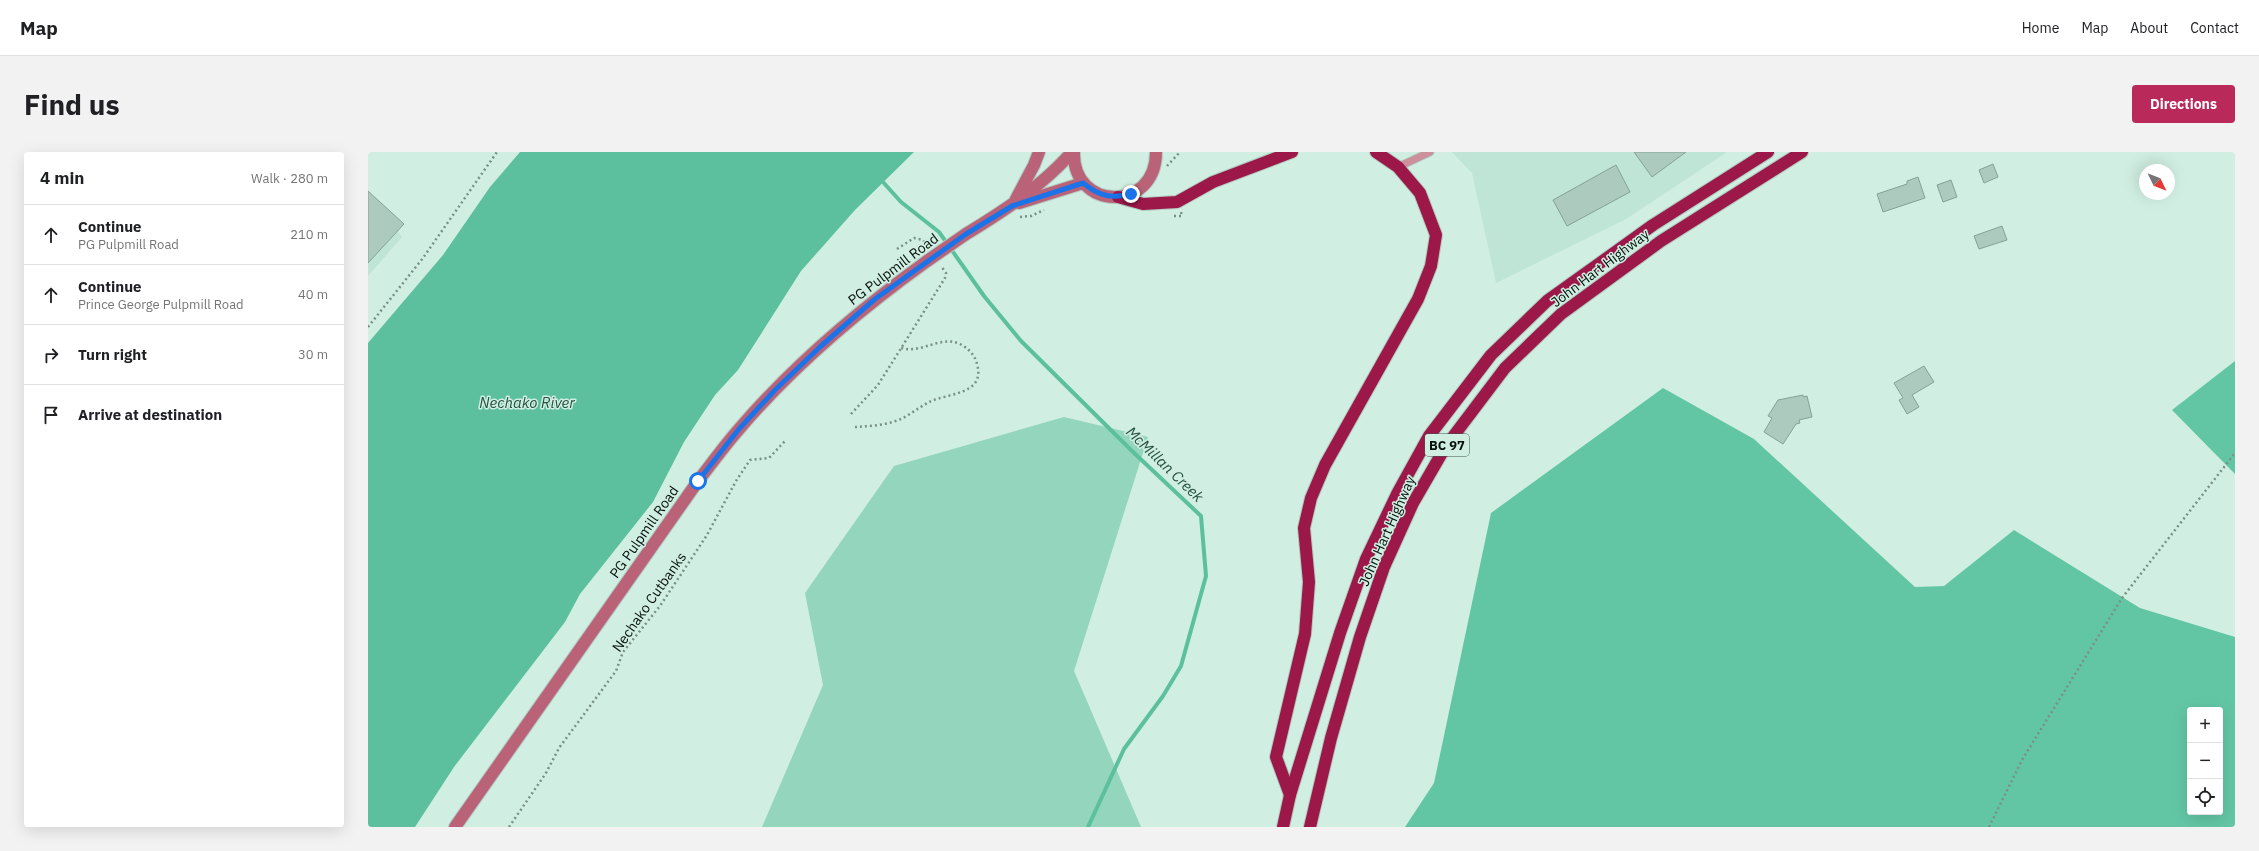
<!DOCTYPE html>
<meta charset="utf-8">
<style>
body{margin:0;font-family:"IBM Plex Sans",sans-serif;background:#f2f2f2;color:#202124}
.controls{position:absolute;right:12px;bottom:12px;display:grid;overflow:hidden;border-radius:4px;box-shadow:0 4px 16px #0002}
.controls button{width:36px;height:36px;display:grid;place-items:center;padding:0;border:0;border-bottom:1px solid #e0e0e0;background:#fff;color:#202124;font:20px sans-serif}
.compass{position:absolute;left:1771px;top:12px;width:36px;height:36px;border-radius:50%;background:#fff;box-shadow:0 4px 16px #0002;rotate:133deg}
.stop{position:absolute;width:12px;height:12px;margin:-9px;border:3px solid #1a73e8;border-radius:50%;background:#fff}
.stop.end{background:#1a73e8;border-color:#fff;box-shadow:0 1px 4px #0008}
.list{margin:0;padding:0;list-style:none}
h2{display:flex;justify-content:space-between;align-items:center;height:52px;margin:0;padding:0 16px;font-size:17px}
h2 small{font-size:13px;font-weight:400;color:#757577}
.list li{display:grid;grid-template-columns:26px 1fr auto;gap:12px;align-items:center;box-sizing:border-box;height:60px;padding:0 16px;border-top:1px solid #e0e0e0}
.list b{display:block;font-size:15px;white-space:nowrap}
.list p{margin:0;font-size:13px;white-space:nowrap;color:#757577}
.list em{font-size:13px;font-style:normal;color:#757577}
.icon{flex:none;width:22px;height:22px;fill:none;stroke:currentColor;stroke-width:2;stroke-linecap:round;stroke-linejoin:round}
.map{position:relative;flex:none;width:1867px;height:675px;overflow:hidden;border-radius:4px}
header{display:flex;align-items:center;gap:24px;box-sizing:border-box;height:56px;padding:0 20px;background:#fff;border-bottom:1px solid #e0e0e0}
header strong{font-size:19px}
nav{display:flex;gap:22px;margin-inline-start:auto;font-size:14px}
.intro{display:flex;align-items:center;justify-content:space-between;box-sizing:border-box;height:96px;padding:0 24px}
h1{margin:0;font-size:28px}
.button{padding:10px 18px;border-radius:4px;background:#b92a5b;color:#fff;font-size:14px;font-weight:700}
main{display:flex;gap:24px;padding:0 24px}
aside{flex:1;background:#fff;border-radius:4px;box-shadow:0 4px 16px #0002}
.map>svg:first-child{display:block}
.built{fill:#bee5d5}
.green{fill:#94d5bd}
.forest{fill:#62c6a5;fill-rule:evenodd}
.water{fill:#5cc09f}
.lines{fill:none;stroke-linecap:round;stroke-linejoin:round}
.stream{stroke:#5cc09f;stroke-width:4}
.building{fill:#adcabe;stroke:#85a297}
.lane-casing{stroke:#b0cac0;stroke-width:9}
.secondary-casing{stroke:#b0cac0;stroke-width:14}
.highway-casing{stroke:#b0cac0;stroke-width:14}
.path{stroke:#7a9087;stroke-width:2.5;stroke-dasharray:2 3;stroke-linecap:butt}
.lane{stroke:#cc8f9b;stroke-width:7}
.secondary{stroke:#ba6378;stroke-width:12}
.highway{stroke:#9c1849;stroke-width:12}
.secondary-bridge-casing{stroke:#b0cac0;stroke-width:14;stroke-linecap:butt}
.secondary-bridge{stroke:#ba6378;stroke-width:12}
.route{stroke:#1a73e8;stroke-width:5}
.labels{text-anchor:middle;dominant-baseline:central;stroke-width:3;stroke-linejoin:round;paint-order:stroke}
.shield{fill:#d0eee2;stroke:#42524c;stroke-width:1}
.shield-label{font-size:13px;font-weight:bold;fill:#050f0b}
.street-label{font-size:14px;fill:#050f0b;stroke:#d0eee2}
.water-label{font-size:15px;font-style:italic;fill:#245041;stroke:#d0eee2}
</style>
<header>
<strong>Map</strong>
<nav><a>Home</a><a>Map</a><a>About</a><a>Contact</a></nav>
</header>
<div class="intro"><h1>Find us</h1><a class="button">Directions</a></div>
<main>
<aside>
<h2>4 min<small>Walk · 280 m</small></h2>
<ul class="list">
<li><svg class="icon" aria-label="ahead" viewBox="0 0 24 24"><path d="M12 20V5M6 11l6-6 6 6"/></svg><div><b>Continue</b><p>PG Pulpmill Road</p></div><em>210 m</em></li>
<li><svg class="icon" aria-label="ahead" viewBox="0 0 24 24"><path d="M12 20V5M6 11l6-6 6 6"/></svg><div><b>Continue</b><p>Prince George Pulpmill Road</p></div><em>40 m</em></li>
<li><svg class="icon" aria-label="right" viewBox="0 0 24 24"><path d="M7 20v-9h11M14 6l5 5-5 5"/></svg><div><b>Turn right</b></div><em>30 m</em></li>
<li><svg class="icon" aria-label="arrive" viewBox="0 0 24 24"><path d="M6 21V4h12l-3 4 3 4H6"/></svg><div><b>Arrive at destination</b></div></li>
</ul>
</aside>
<div class="map">
<svg width="1867" height="675" viewBox="0 0 1867 675">
<rect width="100%" height="100%" fill="#d0eee2"/>
<g class="built">
<path d="M1084,0h275l-101,67 -130,64 -24,-110z"/>
<path d="M0,38l34,47 -34,39z"/>
</g>
<path class="green" d="M696,265l84,20 -74,234 67,156h-379l61,-142 -18,-92 89,-127z"/>
<g class="forest">
<path d="M1867,209v113l-63,-64z"/>
<path d="M1295,236l91,51 161,148 29,-1 70,-56 126,78 95,29v190h-830l29,-44 57,-270zM1822,558h30v102h-30z"/>
</g>
<path class="water" d="M152,0h394l-59,58 -54,61 -63,99 -23,25 -31,47 -31,60 -73,92 -15,28 -111,145 -39,60h-47v-484l75,-88 47,-68z"/>
<g class="lines">
<path class="stream" d="M514,29l19,21 38,30 45,64 37,45 111,110 69,65 5,60 -25,90 -18,30 -39,53 -36,78"/>
</g>
<g class="building">
<path d="M1266,0h52l-34,25z"/>
<path d="M1625,12l5,13 -14,6 -5,-13z"/>
<path d="M1248,13l14,27 -63,34 -14,-26z"/>
<path d="M1550,25l7,21 -42,14 -6,-18 30,-10v-3z"/>
<path d="M1583,28l6,17 -14,5 -6,-17z"/>
<path d="M0,39l36,33 -36,39z"/>
<path d="M1634,74l5,14 -28,9 -5,-13z"/>
<path d="M1556,214l10,16 -22,13 7,12 -12,7 -8,-14 4,-2 -9,-15z"/>
<path d="M1435,243v2l4,-1 5,21 -13,3 1,3 -4,1 -13,20 -19,-12 8,-14 -4,-2 10,-16z"/>
</g>
<g class="lines">
<g class="lane-casing">
<path id="lane" d="M1030,15l32,-15"/>
</g>
<g class="secondary-casing">
<g id="secondary">
<path d="M706,0c-2,59 82,61 82,0"/>
<path d="M648,47l18,-34 5,-13"/>
<path d="M651,51l64,-20"/>
<path d="M598,82c38,-23 76,-48 106,-82"/>
<path d="M87,675l243,-346c14,-18 27,-36 42,-53 54,-63 119,-118 187,-167"/>
</g>
</g>
<g class="highway-casing">
<g id="highway">
<path d="M750,45l25,7 34,-2 36,-20 79,-30"/>
<path d="M922,643l-14,-38 29,-123 4,-52 -5,-54 7,-30 14,-33 93,-166 13,-33 5,-31 -16,-42 -22,-26 -22,-15"/>
<path d="M915,675l7,-32 50,-162 26,-74 31,-65 32,-58 62,-81 56,-54 106,-76 115,-73"/>
<path d="M942,675l21,-89 29,-101 24,-70 29,-64 33,-57 59,-78 56,-54 100,-73 141,-89"/>
</g>
</g>
<g class="path">
<path d="M799,14l13,-14"/>
<path d="M806,64h8l-1,-4"/>
<path d="M652,65l11,-1 13,-6"/>
<path d="M529,97l17,-11 9,2 5,7"/>
<path d="M0,175l55,-69 74,-106"/>
<path d="M483,262l27,-29 67,-107 1,-5 -5,-7"/>
<path d="M487,275c16,-1 34,-2 48,-9 9,-5 17,-11 26,-16 18,-9 57,-7 48,-38 -2,-9 -9,-16 -17,-20 -20,-9 -38,10 -59,4"/>
<path d="M141,675l37,-54 13,-25 57,-77 7,-19 37,-46 47,-71 29,-54 14,-21 19,-2 16,-17"/>
<path d="M1621,675l33,-67 100,-162 113,-145"/>
</g>
<use href="#lane" class="lane"/>
<use href="#secondary" class="secondary"/>
<use href="#highway" class="highway"/>
<g class="secondary-bridge-casing">
<path id="secondary-bridge" d="M559,109l39,-27"/>
</g>
<use href="#secondary-bridge" class="secondary-bridge"/>
</g>
<g class="lines">
<path class="route" d="M330,329l41,-52 36,-39 46,-44 54,-47 91,-65 46,-28 71,-23c16,13 28,16 48,11"/>
</g>
<g class="labels">
<rect class="shield" x="1057" y="282" width="44" height="22" rx="3"/>
<g class="shield-label">
<text x="1079" y="293">BC 97</text>
</g>
<g class="street-label">
<text transform="translate(1232 116) rotate(-37)">John Hart Highway</text>
<text transform="translate(525 117) rotate(-37)">PG Pulpmill Road</text>
<text transform="translate(1019 379) rotate(-66)">John Hart Highway</text>
<text transform="translate(276 380) rotate(-55)">PG Pulpmill Road</text>
<text transform="translate(281 450) rotate(-55)">Nechako Cutbanks</text>
</g>
<g class="water-label">
<text x="159" y="250">Nechako River</text>
<text transform="translate(797 312) rotate(44)">McMillan Creek</text>
</g>
</g>
</svg>
<div class="controls">
<button>+</button>
<button>−</button>
<button><svg class="icon" aria-label="locate" viewBox="0 0 24 24"><circle cx="12" cy="12" r="6"/><path d="M12 2v4M12 18v4M2 12h4M18 12h4"/></svg></button>
</div>
<svg class="compass" viewBox="-18 -18 36 36"><path d="M0-13l5 13h-10z" fill="#e53935"/><path d="M0 13l5-13h-10z" fill="#757577"/></svg>
<div class="stop" style="left:330px;top:329px"></div>
<div class="stop end" style="left:763px;top:42px"></div>
</div>
</main>
